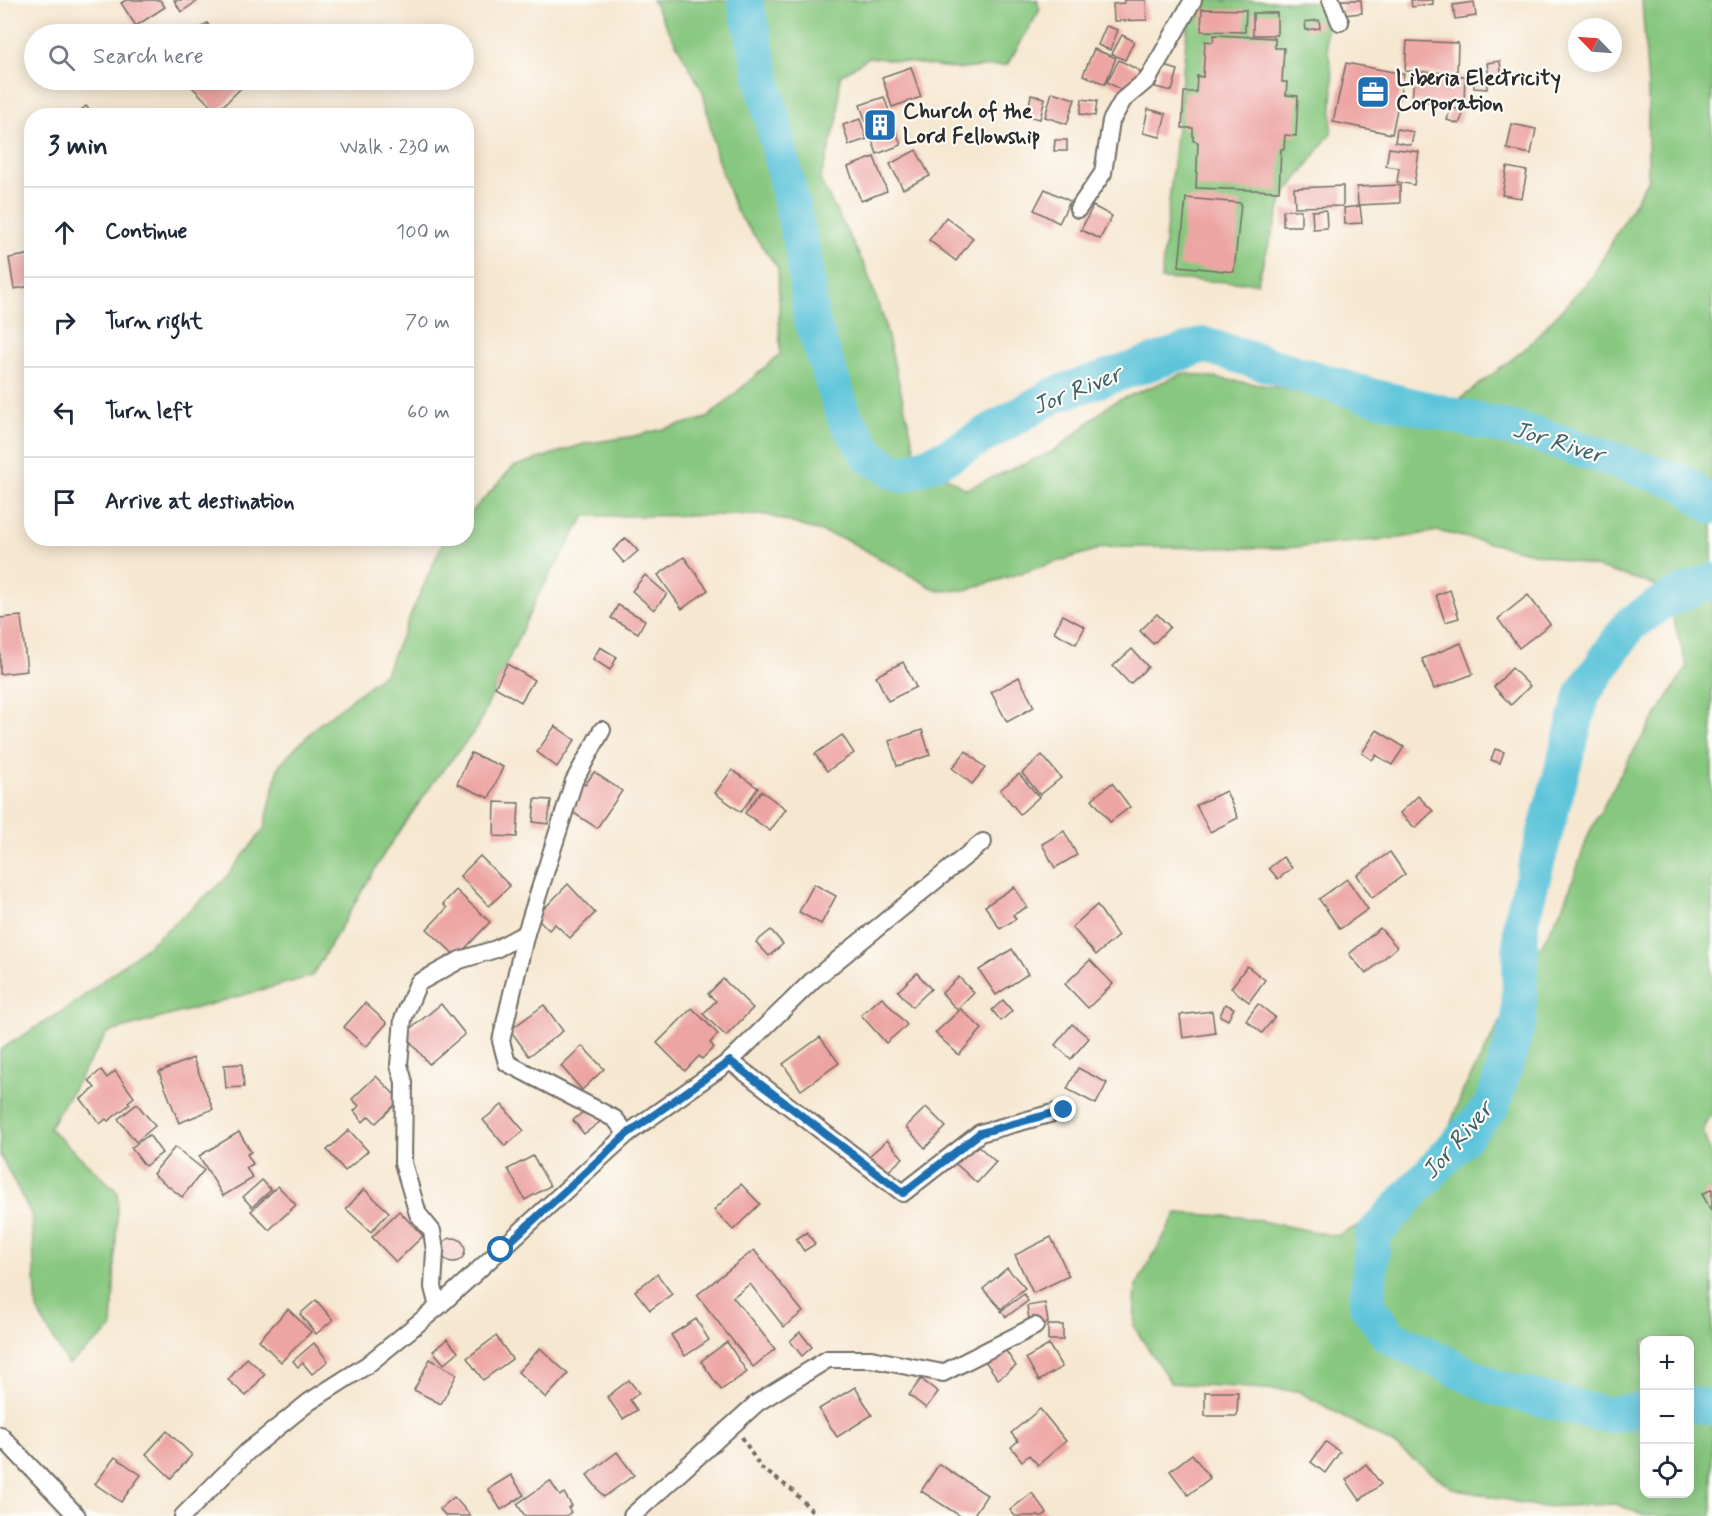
<!DOCTYPE html>
<meta charset="utf-8">
<style>
body{margin:0;font-family:Mynerve,sans-serif;background:#f2f2f3;color:#1f2937}
.controls{position:absolute;right:18px;bottom:18px;display:grid;overflow:hidden;border-radius:12px;box-shadow:0 3px 15px #0003}
.controls button{width:54px;height:54px;display:grid;place-items:center;padding:0;border:0;border-bottom:2px solid #e0e1e3;background:#fff;color:#1f2937;font:30px sans-serif}
.compass{position:absolute;left:1568px;top:18px;width:54px;height:54px;border-radius:50%;background:#fff;box-shadow:0 3px 15px #0003;rotate:295deg}
.stop{position:absolute;width:18px;height:18px;margin:-14px;border:4px solid #1f6fb2;border-radius:50%;background:#fff}
.stop.end{background:#1f6fb2;border-color:#fff;box-shadow:0 2px 6px #0008}
.list{margin:0;padding:0;list-style:none}
h2{display:flex;justify-content:space-between;align-items:center;height:78px;margin:0;padding:0 24px;font-size:26px}
h2 small{font-size:20px;font-weight:400;color:#747a83}
.list li{display:grid;grid-template-columns:39px 1fr auto;gap:18px;align-items:center;box-sizing:border-box;height:90px;padding:0 24px;border-top:2px solid #e0e1e3}
.list b{display:block;font-size:22px;white-space:nowrap}
.list em{font-size:20px;font-style:normal;color:#747a83}
.icon{flex:none;width:33px;height:33px;fill:none;stroke:currentColor;stroke-width:2;stroke-linecap:round;stroke-linejoin:round}
.map{position:relative;flex:none;width:1712px;height:1516px;overflow:hidden}
.search{position:absolute;background:#fff;box-shadow:0 3px 15px #0003;left:24px;top:24px;width:450px;height:66px;display:flex;align-items:center;gap:15px;box-sizing:border-box;padding:0 21px;border-radius:33px;color:#747a83;font-size:22px}
.panel{position:absolute;background:#fff;box-shadow:0 3px 15px #0003;left:24px;top:108px;width:450px;height:438px;border-radius:24px}
.map>svg:first-child{display:block}
.green{fill:#87c77f;stroke:#597955;stroke-width:1.5;fill-rule:evenodd}
.lines{fill:none;stroke-linecap:round;stroke-linejoin:round}
.river{stroke:#5dc4da;stroke-width:36}
.building{fill:#eda5a3}
.street-casing{stroke:#726d65;stroke-width:20}
.path{stroke:#726d65;stroke-width:4;stroke-dasharray:4.5 4.5;stroke-linecap:butt}
.street{stroke:#fff;stroke-width:16}
.route{stroke:#1f6fb2;stroke-width:8}
.labels{text-anchor:middle;dominant-baseline:central;stroke-width:4.5;stroke-linejoin:round;paint-order:stroke}
.poi-label{font-size:22px;font-weight:bold;fill:#2b2b2b;stroke:#fdfcf7;text-anchor:start}
.water-label{font-size:24px;font-style:italic;fill:#3c6168;stroke:#fdfcf7}
</style>
<div class="map">
<svg width="1712" height="1516" viewBox="0 0 1712 1516">
<rect width="100%" height="100%" fill="#fdfcf7"/>
<filter id="ink" filterUnits="userSpaceOnUse"><feTurbulence type="fractalNoise" baseFrequency=".0167" numOctaves="2"/><feDisplacementMap in="SourceGraphic" scale="12" xChannelSelector="R" yChannelSelector="G"/><feConvolveMatrix kernelMatrix="1 2 1 2 8 2 1 2 1" color-interpolation-filters="sRGB"/></filter>
<filter id="wash" filterUnits="userSpaceOnUse"><feTurbulence type="fractalNoise" baseFrequency=".008" numOctaves="4" result="noise"/><feDisplacementMap in="SourceGraphic" scale="24" xChannelSelector="R" yChannelSelector="G"/><feGaussianBlur stdDeviation="1.35" result="paint"/><feColorMatrix in="noise" values="0 0 0 0 0 0 0 0 0 0 0 0 0 0 0 0 0 1.4 0 .05"/><feComposite in="paint" operator="in"/></filter>
<g filter="url(#wash)">
<rect width="100%" height="100%" fill="#f6e7d0"/>
<g class="green">
<path d="M652,0h385l3,10 -33,55 -49,4 -89,-12 -29,19 -2,42 -18,62 45,86 18,51 34,142 49,30 90,-39 56,-47 72,-30 258,40 83,-64 67,-72 56,-98v-90l-6,-89h70v1113l-9,18 9,29v356h-66l-30,-12 -76,3 -88,-19 -61,-45 -93,-52 -127,-8 -37,-56 2,-41 41,-73 64,4 95,19 63,-29 42,-57 22,-59 103,-191 23,-67 41,-76 57,-90 -22,-79 -66,-20 -162,-37 -37,7 -115,10 -180,-1 -139,43 -28,1 -91,-51 -80,-25 -182,1 -47,79 -61,133 -42,52 -50,72 -73,124 -205,57 -58,95 69,64 -6,137 -44,36 -31,-55 -6,-96 -31,-59v-105l72,-45 78,-61 73,-63 41,-52 15,-64 39,-40 67,-52 58,-131 4,-3 19,-1 1,-21 46,-50 71,-23 51,-8 72,-18 73,-64 -2,-86 -42,-57 -19,-53 -14,-66zM1644,1340h46v154h-46z"/>
<path d="M1196,0l132,2 -2,38 7,40 -2,53 -48,65 -26,85 -96,-4 26,-248z"/>
</g>
<g class="lines">
<g class="river">
<path d="M745,0l59,257 7,62 34,99 25,39 31,18 45,-18 108,-62 150,-50 167,51 167,39 145,48 29,23"/>
<path d="M1690,1404l22,3"/>
<path d="M1644,1410l-38,5 -113,-28 -104,-51 -22,-31 6,-70 119,-129 27,-84 2,-101 62,-228 47,-69 40,-26 42,-17"/>
</g>
</g>
<g id="blocks">
<g class="building">
<path d="M126,0h34l5,7 -29,19 -15,-23z"/>
<path d="M174,0h25l-18,12z"/>
<path d="M1124,0h22l1,20 -33,1 -1,-17 11,-1z"/>
<path d="M1341,0h20l1,13 -20,2z"/>
<path d="M1411,0h22v4l-21,3z"/>
<path d="M1474,2l2,14 -21,3 -2,-14z"/>
<path d="M1202,9l44,1 -1,22 -44,-1z"/>
<rect x="1253" y="13" width="24" height="22"/>
<path d="M1319,20l1,8 -14,2 -1,-8z"/>
<path d="M207,23l6,9 -19,2 -1,-1z"/>
<path d="M1106,26l12,4 -8,20 -12,-5z"/>
<path d="M1122,35l12,6 -9,19 -13,-6z"/>
<path d="M1214,35l61,3v10h9l-2,34h5l-1,13 12,1 -2,40 -11,-1 -1,14h-3l-2,42 -83,-3 2,-46 -5,-1v-13h-11l2,-36h12l1,-16 6,1 2,-36 8,1z"/>
<path d="M1407,41l51,2 -1,31 -52,-3z"/>
<path d="M1094,49l22,9 -11,26 -22,-9z"/>
<path d="M1119,60l21,11 -12,23 -21,-12z"/>
<path d="M1500,61l2,20 -12,2 -3,-20z"/>
<path d="M1346,63l58,11 -12,60 -59,-12z"/>
<path d="M1161,65l17,5 -6,21 -17,-4z"/>
<path d="M911,67l10,30 -29,10 -10,-30z"/>
<path d="M1414,74l51,2 -1,27 -52,-2z"/>
<path d="M1474,79l13,1v9l-13,-1z"/>
<path d="M196,80h53l-32,32 -27,-27z"/>
<path d="M1052,92l23,7 -8,25 -22,-7z"/>
<path d="M1031,95l14,3 -5,21 -13,-3z"/>
<path d="M884,97l17,48 -24,9 -17,-49z"/>
<path d="M1082,99l15,2 -2,15 -15,-2z"/>
<path d="M86,106l8,10h-20z"/>
<path d="M1451,107l13,5 -5,12 -12,-4z"/>
<path d="M1148,109l18,5 -6,23 -17,-4z"/>
<path d="M860,119l7,20 -18,6 -6,-20z"/>
<path d="M1512,124l24,5 -5,25 -24,-5z"/>
<path d="M1397,129l17,3 -3,13 -16,-3z"/>
<path d="M1055,140h12v11h-13z"/>
<path d="M1389,148l30,4 -5,33 -17,-3 2,-14 -13,-2z"/>
<path d="M916,150l14,26 -27,13 -13,-25z"/>
<path d="M874,157l13,34 -26,10 -13,-34z"/>
<path d="M1507,167l20,4 -5,27 -20,-3z"/>
<path d="M1400,185v18l-42,2 -1,-18z"/>
<path d="M1343,186v20l-48,1 -1,-19z"/>
<path d="M1045,189l25,12 -11,22 -25,-13z"/>
<path d="M1186,198l55,5 -7,69 -55,-6z"/>
<path d="M1093,206l19,10 -12,23 -19,-9z"/>
<path d="M1360,206l2,17 -17,1 -1,-16z"/>
<rect x="1283" y="210" width="18" height="16"/>
<path d="M1326,210l1,18 -14,1 -1,-18z"/>
<path d="M946,217l27,21 -17,23 -27,-21z"/>
<path d="M32,254v32l-18,3 -5,-31z"/>
<path d="M626,538l12,13 -14,12 -11,-13z"/>
<path d="M684,557l24,33 -26,19 -24,-34z"/>
<path d="M645,575l22,19 -13,16 -22,-19z"/>
<path d="M1450,590l9,28 -14,4 -9,-27z"/>
<path d="M1528,595l22,29 -31,24 -21,-29z"/>
<path d="M618,605l27,15 -7,13 -27,-15z"/>
<path d="M1157,614l13,13 -17,17 -13,-13z"/>
<path d="M1063,615l22,12 -9,17 -22,-12z"/>
<path d="M21,616l6,55 -27,3v-56z"/>
<path d="M1461,643l12,31 -39,15 -12,-30z"/>
<path d="M600,647l17,10 -7,13 -17,-11z"/>
<path d="M1132,649l16,18 -18,17 -17,-18z"/>
<path d="M903,662l13,25 -28,14 -12,-25z"/>
<path d="M507,664l27,16 -13,22 -26,-15z"/>
<path d="M1512,668l18,18 -19,19 -17,-18z"/>
<path d="M1019,677l15,30 -27,15 -16,-30z"/>
<path d="M555,726l20,14 -18,27 -20,-15z"/>
<path d="M922,730l8,25 -33,11 -8,-25z"/>
<path d="M1377,730l27,17 -12,18 -16,-10 -4,5 -10,-7z"/>
<path d="M842,735l12,18 -27,18 -12,-17z"/>
<path d="M1495,749l9,3 -4,11 -9,-3z"/>
<path d="M966,751l19,17 -13,16 -20,-16z"/>
<path d="M471,753l32,14 -14,31 -32,-14z"/>
<path d="M1042,755l19,23 -21,17 -18,-22z"/>
<path d="M732,770l26,18 -17,24 -26,-19z"/>
<path d="M594,772l28,19 -25,37 -28,-18 10,-15 -5,-3 6,-10 5,3z"/>
<path d="M1019,774l20,23 -19,17 -20,-24z"/>
<path d="M1112,783l18,24 -20,15 -18,-23z"/>
<path d="M761,791l25,18 -16,22 -25,-18z"/>
<path d="M1226,791l12,27 -28,14 -14,-27z"/>
<path d="M1418,796l15,15 -18,17 -15,-15z"/>
<path d="M535,799l16,1 -3,24 -15,-2z"/>
<path d="M495,802l24,1 -2,34 -23,-1z"/>
<path d="M1064,831l13,24 -22,13 -13,-24z"/>
<path d="M1390,852l15,22 -33,24 -15,-23z"/>
<path d="M480,856l30,30 -21,20 -29,-30z"/>
<path d="M1283,857l9,11 -14,11 -9,-11z"/>
<path d="M1347,879l21,30 -28,20 -21,-30z"/>
<path d="M568,884l27,29 -25,25 -15,-14 -6,6 -13,-13z"/>
<path d="M814,884l22,12 -15,28 -22,-12z"/>
<path d="M1014,887l13,20 -14,8 3,4 -16,10 -15,-23z"/>
<path d="M456,890l34,32 -33,35 -30,-28 20,-21 -4,-4z"/>
<path d="M1097,905l21,31 -22,19 -24,-28z"/>
<path d="M1380,928l17,19 -31,27 -17,-20z"/>
<path d="M771,930l12,14 -14,12 -13,-14z"/>
<path d="M1012,949l16,25 -32,21 -17,-25z"/>
<path d="M1090,960l23,24 -25,24 -23,-24z"/>
<path d="M1247,966l18,14 -16,22 -18,-14z"/>
<path d="M917,973l14,16 -19,18 -14,-16z"/>
<path d="M959,977l15,16 -17,17 -15,-17z"/>
<path d="M723,979l30,29 -27,28 -23,-22 13,-13 -8,-7z"/>
<path d="M882,997l25,28 -21,18 -25,-28z"/>
<path d="M1003,1000l9,11 -11,10 -9,-11z"/>
<path d="M365,1003l22,20 -21,24 -22,-20z"/>
<path d="M441,1004l24,30 -36,30 -25,-30z"/>
<path d="M1225,1004l9,4 -6,12 -8,-4z"/>
<path d="M1258,1004l17,13 -13,16 -16,-13z"/>
<path d="M544,1005l19,26 -34,25 -19,-26z"/>
<path d="M692,1008l26,26 -8,9 4,4 -12,12 -3,-3 -14,15 -28,-28z"/>
<path d="M961,1009l21,20 -23,26 -24,-22z"/>
<path d="M1212,1011l3,22 -32,5 -3,-23z"/>
<path d="M1072,1024l17,14 -18,21 -16,-14z"/>
<path d="M820,1037l19,26 -38,27 -18,-26z"/>
<path d="M582,1046l22,23 -22,21 -21,-24z"/>
<path d="M193,1058l20,51 -34,14 -20,-51z"/>
<path d="M242,1064l2,23 -18,1 -2,-23z"/>
<path d="M1078,1068l29,15 -11,21 -29,-15z"/>
<path d="M101,1070l6,8 8,-7 19,26 -6,5 2,2 -22,17 -2,-2 -6,5 -19,-25 14,-11 -6,-8z"/>
<path d="M376,1076l24,24 -24,23 -7,-7 -6,6 -9,-11 5,-5 -7,-7z"/>
<path d="M137,1104l18,22 -19,16 -18,-23z"/>
<path d="M502,1105l22,26 -19,15 -22,-26z"/>
<path d="M926,1107l20,20 -21,21 -19,-21z"/>
<path d="M588,1108l12,14 -16,12 -11,-14z"/>
<path d="M349,1130l19,21 -23,20 -18,-21z"/>
<path d="M239,1132l12,20 -4,2 6,10 -7,4 7,10 -30,18 -24,-40z"/>
<path d="M149,1135l13,18 -17,13 -14,-18z"/>
<path d="M887,1140l16,18 -19,17 -16,-18z"/>
<path d="M974,1142l22,20 -19,21 -22,-20z"/>
<path d="M175,1147l29,23 -22,27 -29,-23z"/>
<path d="M533,1156l17,30 -25,14 -17,-31z"/>
<path d="M262,1180l9,10 -19,17 -9,-10z"/>
<path d="M741,1184l19,20 -27,26 -19,-20z"/>
<path d="M278,1186l18,19 -27,25 -18,-19z"/>
<path d="M364,1189l25,23 -18,20 -25,-23z"/>
<path d="M1712,1189v23l-10,-18z"/>
<path d="M399,1211l24,25 -27,26 -24,-25z"/>
<path d="M807,1232l8,12 -11,7 -8,-12z"/>
<path d="M1051,1237l18,39 -36,17 -18,-38z"/>
<circle cx="453" cy="1250" r="12"/>
<path d="M754,1250l49,62 -19,15 -34,-43 -17,13 42,52 -22,18 -56,-72z"/>
<path d="M1007,1268l18,20 -24,21 -18,-20z"/>
<path d="M657,1274l15,20 -22,16 -15,-19z"/>
<path d="M1024,1294l4,7 -22,16 -5,-6z"/>
<path d="M316,1300l17,20 -17,14 -16,-20z"/>
<path d="M1045,1303l3,20 -18,3 -3,-20z"/>
<path d="M288,1309l23,23 -30,30 -22,-22z"/>
<path d="M696,1319l13,21 -24,16 -14,-21z"/>
<rect x="1048" y="1325" width="15" height="15"/>
<path d="M800,1332l12,15 -10,9 -12,-15z"/>
<path d="M496,1336l16,23 -29,21 -16,-22z"/>
<path d="M447,1339l11,13 -14,12 -11,-13z"/>
<path d="M727,1342l20,30 -26,18 -20,-29z"/>
<path d="M314,1343l14,18 -16,13 -9,-11 -5,4 -5,-6z"/>
<path d="M1049,1345l13,22 -23,14 -13,-23z"/>
<path d="M540,1348l28,26 -22,24 -28,-26z"/>
<path d="M1004,1348l12,18 -18,13 -13,-18z"/>
<path d="M247,1358l18,16 -19,22 -18,-16z"/>
<path d="M430,1359l27,15 -16,30 -27,-14z"/>
<path d="M921,1379l17,13 -12,16 -17,-13z"/>
<path d="M629,1380l10,13 -9,7 7,10 -14,9 -16,-22z"/>
<path d="M855,1387l17,28 -35,22 -18,-28z"/>
<path d="M1205,1392h33l-1,24h-32z"/>
<path d="M1040,1409l26,32 -28,24 -9,-10 -7,6 -11,-14 7,-6 -7,-8z"/>
<path d="M167,1431l25,24 -21,23 -25,-24z"/>
<path d="M1326,1442l14,10 -15,21 -14,-11z"/>
<path d="M617,1452l17,23 -30,22 -17,-22z"/>
<path d="M1192,1454l18,24 -22,17 -18,-24z"/>
<path d="M115,1457l26,18 -20,27 -26,-18z"/>
<path d="M939,1464l48,31 -14,21h-13l-39,-25z"/>
<path d="M1366,1464l15,20 -21,16 -14,-20z"/>
<path d="M511,1475l13,20 -23,15 -13,-21z"/>
<path d="M550,1481l10,15 4,-3 8,13 -4,2 3,4 -5,4h-41l-8,-12z"/>
<path d="M1032,1493l15,20 -4,3h-28l-5,-6z"/>
<path d="M454,1497l17,19h-25l-6,-7z"/>
</g>
</g>
</g>
<g filter="url(#ink)">
<use href="#blocks" fill-opacity="0" stroke="#726d65" stroke-width="1.5"/>
<g class="lines">
<g class="street-casing">
<g id="street">
<path d="M1331,0l9,22"/>
<path d="M1078,209l25,-36 8,-52 12,-21 25,-21 45,-79"/>
<path d="M602,730l-28,51 -48,152 -25,108 6,22 108,56 12,15"/>
<path d="M730,1061l173,132 77,-60 84,-23"/>
<path d="M438,1307l-5,-20 2,-36 -3,-20 -14,-17 -15,-51 1,-81 -5,-17 4,-46 15,-36 42,-23 36,-11 30,-16"/>
<path d="M0,1435l77,81"/>
<path d="M183,1516l64,-64 62,-50 58,-37 71,-58 189,-173 103,-73 83,-81 170,-138"/>
<path d="M632,1516l125,-113 71,-44h43l72,14 92,-47"/>
</g>
</g>
<path class="path" d="M742,1437l18,30 32,23 25,26"/>
<use href="#street" class="street"/>
</g>
</g>
<g class="lines" filter="url(#ink)">
<path class="route" d="M501,1250l126,-116 103,-73 173,132 77,-60 84,-23"/>
</g>
<defs>
<g id="office-square" transform="scale(1.725)"><rect x="-9" y="-9" width="18" height="18" rx="4" fill="#1f6fb2" stroke="#fdfcf7"/><path d="M-6-3h4V-5.5h4V-3h4V5H-6ZM-1-4.5V-3h2v-1.5ZM-6 0V1H6V0Z" fill="#fff"/></g>
<g id="building-square" transform="scale(1.725)"><rect x="-9" y="-9" width="18" height="18" rx="4" fill="#1f6fb2" stroke="#fdfcf7"/><path d="M-4-6H4V6H1V3H-1V6H-4ZM-2.5-4.3h1.7v1.8h-1.7ZM.8-4.3h1.7v1.8H.8ZM-2.5-1h1.7V.8h-1.7ZM.8-1h1.7V.8H.8Z" fill="#fff"/></g>
</defs>
<g fill-rule="evenodd">
<use href="#office-square" x="1373" y="92"/>
<use href="#building-square" x="880" y="125"/>
</g>
<g class="labels">
<g class="poi-label">
<text x="1396" y="79">Liberia Electricity<tspan x="1396" dy="25">Corporation</tspan></text>
<text x="903" y="112">Church of the<tspan x="903" dy="25">Lord Fellowship</tspan></text>
</g>
<g class="water-label">
<text transform="translate(1077 391) rotate(-22)">Jor River</text>
<text transform="translate(1558 443) rotate(17)">Jor River</text>
<text transform="translate(1458 1141) rotate(-49)">Jor River</text>
</g>
</g>
</svg>
<div class="controls">
<button>+</button>
<button>−</button>
<button><svg class="icon" aria-label="locate" viewBox="0 0 24 24"><circle cx="12" cy="12" r="6"/><path d="M12 2v4M12 18v4M2 12h4M18 12h4"/></svg></button>
</div>
<svg class="compass" viewBox="-18 -18 36 36"><path d="M0-13l5 13h-10z" fill="#e53935"/><path d="M0 13l5-13h-10z" fill="#747a83"/></svg>
<div class="stop" style="left:501px;top:1250px"></div>
<div class="stop end" style="left:1064px;top:1110px"></div>
<div class="search"><svg class="icon" aria-label="search" viewBox="0 0 24 24"><circle cx="10" cy="10" r="6"/><path d="M15 15l6 6"/></svg>Search here</div>
<section class="panel">
<h2>3 min<small>Walk · 230 m</small></h2>
<ul class="list">
<li><svg class="icon" aria-label="ahead" viewBox="0 0 24 24"><path d="M12 20V5M6 11l6-6 6 6"/></svg><div><b>Continue</b></div><em>100 m</em></li>
<li><svg class="icon" aria-label="right" viewBox="0 0 24 24"><path d="M7 20v-9h11M14 6l5 5-5 5"/></svg><div><b>Turn right</b></div><em>70 m</em></li>
<li><svg class="icon" aria-label="left" viewBox="0 0 24 24"><path d="M17 20v-9H6M10 6l-5 5 5 5"/></svg><div><b>Turn left</b></div><em>60 m</em></li>
<li><svg class="icon" aria-label="arrive" viewBox="0 0 24 24"><path d="M6 21V4h12l-3 4 3 4H6"/></svg><div><b>Arrive at destination</b></div></li>
</ul>
</section>
</div>
